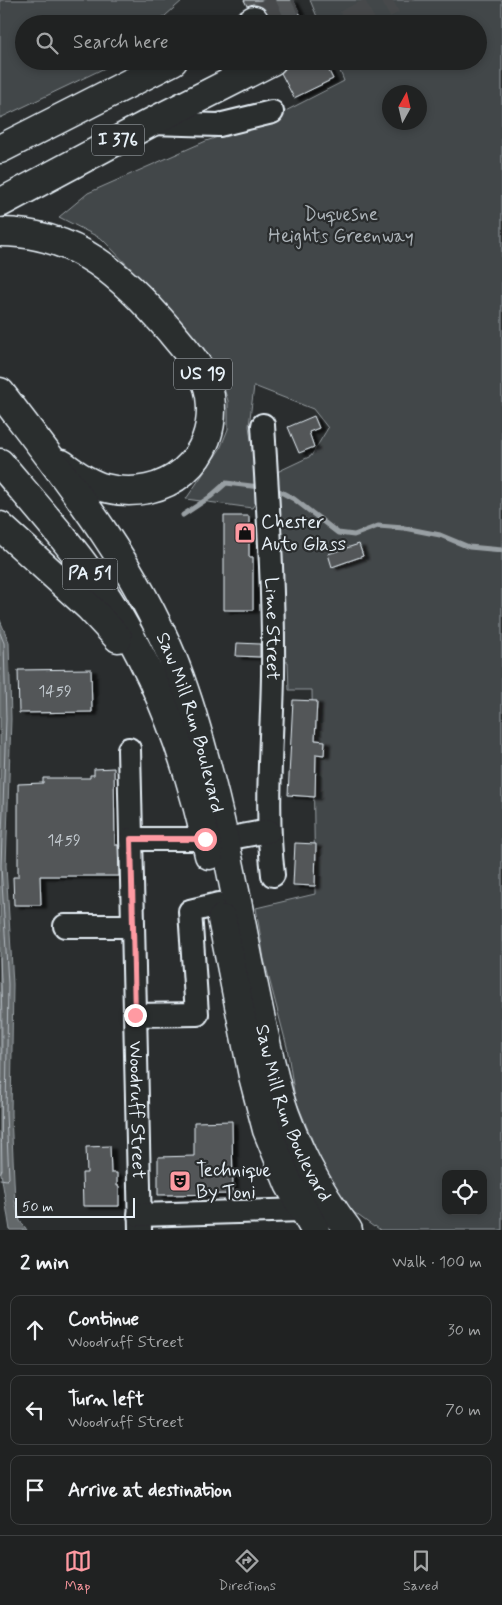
<!DOCTYPE html>
<meta charset="utf-8">
<style>
body{margin:0;font-family:Mynerve,sans-serif;background:#282a2a;color:#f1f3f6}
.controls{position:absolute;right:15px;bottom:15px;display:grid;overflow:hidden;border-radius:10px;box-shadow:0 2px 8px #0003}
.controls button{width:45px;height:45px;display:grid;place-items:center;padding:0;border:0;border-bottom:1px solid #3d3f40;background:#202222;color:#f1f3f6;font:25px sans-serif}
.compass{position:absolute;left:382px;top:85px;width:45px;height:45px;border-radius:50%;background:#202222;box-shadow:0 2px 8px #0003;rotate:8deg}
.scale{position:absolute;left:15px;bottom:12px;width:120px;box-sizing:border-box;padding-left:5px;border:2px solid #e8f1f8;border-top:0;font-size:14px;line-height:18px;white-space:nowrap;color:#e8f1f8;-webkit-text-stroke:4px #2a2d2e;paint-order:stroke}
.stop{position:absolute;width:15px;height:15px;margin:-11px;border:4px solid #ff9aa2;border-radius:50%;background:#fff}
.stop.end{background:#ff9aa2;border-color:#fff;box-shadow:0 1px 5px #0008}
.list{margin:0;padding:0;list-style:none}
h2{display:flex;justify-content:space-between;align-items:center;height:65px;margin:0;padding:0 20px;font-size:21px}
h2 small{font-size:16px;font-weight:400;color:#a2a4a5}
.list li{display:grid;grid-template-columns:32px 1fr auto;gap:15px;align-items:center;box-sizing:border-box;height:70px;margin:0 10px 10px;padding:0 10px;border:1px solid #3d3f40;border-radius:10px}
.list b{display:block;font-size:19px;white-space:nowrap}
.list p{margin:0;font-size:16px;white-space:nowrap;color:#a2a4a5}
.list em{font-size:16px;font-style:normal;color:#a2a4a5}
.icon{flex:none;width:28px;height:28px;fill:none;stroke:currentColor;stroke-width:2;stroke-linecap:round;stroke-linejoin:round}
.map{position:relative;flex:none;width:502px;height:1230px;overflow:hidden}
.search{position:absolute;background:#202222;box-shadow:0 2px 8px #0003;left:15px;right:15px;top:15px;height:55px;display:flex;align-items:center;gap:12px;box-sizing:border-box;padding:0 18px;border-radius:28px;color:#a2a4a5;font-size:19px}
.sheet{height:305px;background:#202222}
nav{display:flex;justify-content:space-around;align-items:center;box-sizing:border-box;height:70px;border-top:1px solid #3d3f40;background:#202222;font-size:14px;color:#a2a4a5}
nav a{display:grid;justify-items:center;gap:2px}
nav .on{color:#ff9aa2}
.map>svg:first-child{display:block}
.green{fill:#424648;stroke:#959ca0;fill-rule:evenodd}
.water{fill:#63686b;stroke:#989fa3}
.lines{fill:none;stroke-linecap:round;stroke-linejoin:round}
.shore{stroke:#b3bac0;stroke-width:1}
.stream{stroke:#989fa3;stroke-width:5}
.building{fill:#535759;stroke:#e8f1f8;filter:url(#shadow)}
.highway-tunnel{stroke:#464a4c;stroke-width:28;stroke-dasharray:28 14;stroke-linecap:butt}
.minor-casing{stroke:#e8f1f8;stroke-width:26}
.highway-casing{stroke:#e8f1f8;stroke-width:31}
.minor{stroke:#2a2d2e;stroke-width:22}
.highway{stroke:#2a2d2e;stroke-width:28}
.route{stroke:#ff9aa2;stroke-width:6}
.labels{text-anchor:middle;dominant-baseline:central;stroke-width:4.5;stroke-linejoin:round;paint-order:stroke}
.number-label{font-size:16px;fill:#c3cad0}
.shield{fill:#2a2d2e;stroke:#afb6bb;stroke-width:1}
.shield-label{font-size:18px;font-weight:bold;fill:#e8f1f8}
.park-label{font-size:19px;fill:#aeb5ba;stroke:#2a2d2e}
.poi-label{font-size:19px;fill:#e8f1f8;stroke:#2a2d2e;text-anchor:start}
.street-label{font-size:19px;fill:#e8f1f8;stroke:#2a2d2e}
</style>
<div class="map">
<svg width="502" height="1230" viewBox="0 0 502 1230">
<defs>
<filter id="shadow"><feDropShadow dx="5.5" dy="3" stdDeviation="1" flood-color="#0009"/></filter>
</defs>
<rect width="100%" height="100%" fill="#2a2d2e"/>
<filter id="ink" filterUnits="userSpaceOnUse"><feTurbulence type="fractalNoise" baseFrequency=".02" numOctaves="2"/><feDisplacementMap in="SourceGraphic" scale="10" xChannelSelector="R" yChannelSelector="G"/><feConvolveMatrix kernelMatrix="1 2 1 2 8 2 1 2 1" color-interpolation-filters="sRGB"/></filter>
<g filter="url(#ink)">
<g class="green">
<path d="M0,0h183l-27,24h-132v37h90l-3,4 -111,53z"/>
<path d="M310,0h192v1230h-122l-5,-4 -1,1 -26,-19 -2,-7 -8,-8 -20,-39 -23,-56 -8,-51 -23,-88 -8,-51 59,-14 -3,-204h-23l-1,-28h-7l-6,-189 36,-17 17,-28 -15,-19 -59,-23 -5,40 10,72 -7,10 -66,-9 34,-50 8,-20v-28l-11,-35 -79,-90 -36,-37 -43,-22 29,-24 118,-52 60,-20 78,-40 -8,-20h142v-37h-158zM390,92h30v30h-30zM446,1174h37v37h-37z"/>
</g>
<path class="water" d="M0,620l9,22 2,77 -5,147 7,118 -2,130 4,87 5,20 7,9h-17l-10,-63z"/>
<g class="lines">
<g class="shore">
<path d="M0,633l4,10 2,76 -5,147 7,118 -2,130 3,64 -2,2 -7,-1"/>
<path d="M0,958c4,71 0,141 2,212l-2,3"/>
</g>
<g class="stream">
<path d="M279,491l15,8 44,34 16,2 24,-9 26,2 36,7 29,12 33,3"/>
<path d="M183,515l27,-18 16,-14 34,4"/>
</g>
</g>
<g class="building">
<path d="M244,0h49l12,24h-36l1,-5 -3,-8 -7,-5 -7,-2 -6,2z"/>
<path d="M288,61h36l9,18 -39,19 -13,-25 4,-4z"/>
<path d="M314,416l5,12 -10,4 5,15 -15,6 -11,-26z"/>
<path d="M224,516h25v41h4v53h-29z"/>
<path d="M359,544l4,12 -31,11 -4,-13z"/>
<path d="M237,643l23,1v13l-24,-1z"/>
<path d="M91,669l1,43 -73,1 -1,-43z"/>
<path d="M293,700l24,1 -2,39 10,1 -1,14 -8,-1 -1,43 -27,-2z"/>
<path d="M114,768l1,77h3l1,31h-79l1,29h-27l-1,-28h5v-93l25,-1v-5h47v-3h4v-6z"/>
<path d="M295,843l21,1 -1,42 -22,-1z"/>
<path d="M232,1121l1,73 -75,1v-38l36,-1v-34z"/>
<path d="M110,1146l1,27h6v13h2v20h-36l-1,-33h5l-1,-26z"/>
</g>
<g class="lines">
<g class="highway-tunnel">
<path d="M254,20l40,-20"/>
<path d="M346,24l47,-24"/>
</g>
<g class="minor-casing">
<g id="minor">
<path d="M228,61l9,18"/>
<path d="M150,123l69,2 53,-13"/>
<path id="s1" d="M263,425c5,83 11,167 10,250 -1,66 -8,134 0,200"/>
<path id="s2" d="M129,749l11,481"/>
<path d="M131,839h74"/>
<path d="M225,839l44,-8"/>
<path d="M65,926h68"/>
<path d="M135,1015l62,-1 -7,-103 29,-7"/>
<path d="M139,1215l163,-5"/>
</g>
</g>
<g class="highway-casing">
<g id="highway">
<path d="M248,24l6,-4"/>
<path d="M0,149l173,-88"/>
<path d="M0,203l150,-80 122,-62"/>
<path d="M0,232c77,0 124,45 171,100 16,20 35,38 39,64 9,64 -45,107 -105,92 -16,-4 -30,-14 -43,-24"/>
<path id="s3" d="M0,392c64,84 131,166 172,265 13,32 23,65 32,99 31,112 45,228 75,340 15,48 38,93 69,134"/>
<path d="M0,463c37,44 77,88 108,136 51,79 82,165 101,256"/>
<path d="M0,526l89,81 29,31"/>
<path d="M222,919l31,157 14,54 22,54 26,46"/>
</g>
</g>
<use href="#minor" class="minor"/>
<use href="#highway" class="highway"/>
</g>
</g>
<g class="lines" filter="url(#ink)">
<path class="route" d="M135,1015l-4,-176h74"/>
</g>
<defs>
<g id="shop-square" transform="scale(1.125)"><rect x="-9" y="-9" width="18" height="18" rx="4" fill="#ff9aa2" stroke="#2a2d2e"/><path d="M-5-2.5h2.3a2.7 3.5 0 0 1 5.4 0H5L5.5 6h-11ZM-1.5-2.5h3a1.5 2.3 0 0 0-3 0Z" fill="#111"/></g>
<g id="theatre-square" transform="scale(1.125)"><rect x="-9" y="-9" width="18" height="18" rx="4" fill="#ff9aa2" stroke="#2a2d2e"/><path d="M-5-5.5Q0-4 5-5.5V0Q5 5 0 6Q-5 5-5 0ZM-3.3-2.5H-1v1.5H-3.3ZM1-2.5H3.3v1.5H1ZM-2.8 1Q0 5.5 2.8 1Z" fill="#111"/></g>
</defs>
<g fill-rule="evenodd">
<use href="#shop-square" x="245" y="533"/>
<use href="#theatre-square" x="180" y="1181"/>
</g>
<g class="labels">
<g class="number-label">
<text x="55" y="691">1459</text>
<text x="64" y="840">1459</text>
</g>
<g class="shield">
<rect x="92" y="124.5" width="52" height="31" rx="4"/>
<rect x="174" y="358.5" width="58" height="31" rx="4"/>
<rect x="62.5" y="558.5" width="55" height="31" rx="4"/>
</g>
<g class="shield-label">
<text x="118" y="140">I 376</text>
<text x="203" y="374">US 19</text>
<text x="90" y="574">PA 51</text>
</g>
<g class="park-label">
<text x="341" y="214">Duquesne<tspan x="341" dy="22">Heights Greenway</tspan></text>
</g>
<g class="poi-label">
<text x="261" y="522">Chester<tspan x="261" dy="22">Auto Glass</tspan></text>
<text x="196" y="1170">Technique<tspan x="196" dy="22">By Toni</tspan></text>
</g>
<g class="street-label">
<text stroke="none"><textPath href="#s1" startOffset="204">Lime Street</textPath></text>
<text stroke="none"><textPath href="#s3" startOffset="385">Saw Mill Run Boulevard</textPath></text>
<text stroke="none"><textPath href="#s2" startOffset="361">Woodruff Street</textPath></text>
<text stroke="none"><textPath href="#s3" startOffset="790">Saw Mill Run Boulevard</textPath></text>
</g>
</g>
</svg>
<div class="controls">
<button><svg class="icon" aria-label="locate" viewBox="0 0 24 24"><circle cx="12" cy="12" r="6"/><path d="M12 2v4M12 18v4M2 12h4M18 12h4"/></svg></button>
</div>
<svg class="compass" viewBox="-18 -18 36 36"><path d="M0-13l5 13h-10z" fill="#e53935"/><path d="M0 13l5-13h-10z" fill="#a2a4a5"/></svg>
<div class="scale">50 m</div>
<div class="stop" style="left:205px;top:839px"></div>
<div class="stop end" style="left:135px;top:1015px"></div>
<div class="search"><svg class="icon" aria-label="search" viewBox="0 0 24 24"><circle cx="10" cy="10" r="6"/><path d="M15 15l6 6"/></svg>Search here</div>
</div>
<section class="sheet">
<h2>2 min<small>Walk · 100 m</small></h2>
<ul class="list">
<li><svg class="icon" aria-label="ahead" viewBox="0 0 24 24"><path d="M12 20V5M6 11l6-6 6 6"/></svg><div><b>Continue</b><p>Woodruff Street</p></div><em>30 m</em></li>
<li><svg class="icon" aria-label="left" viewBox="0 0 24 24"><path d="M17 20v-9H6M10 6l-5 5 5 5"/></svg><div><b>Turn left</b><p>Woodruff Street</p></div><em>70 m</em></li>
<li><svg class="icon" aria-label="arrive" viewBox="0 0 24 24"><path d="M6 21V4h12l-3 4 3 4H6"/></svg><div><b>Arrive at destination</b></div></li>
</ul>
</section>
<nav>
<a class="on"><svg class="icon" aria-label="map" viewBox="0 0 24 24"><path d="M3 6l6-2 6 2 6-2v14l-6 2-6-2-6 2zM9 4v14M15 6v14"/></svg>Map</a>
<a><svg class="icon" aria-label="directions" viewBox="0 0 24 24"><path d="M12 3l9 9-9 9-9-9zM9 14v-3h6M13 9l2 2-2 2"/></svg>Directions</a>
<a><svg class="icon" aria-label="saved" viewBox="0 0 24 24"><path d="M7 4h10v16l-5-4-5 4z"/></svg>Saved</a>
</nav>
